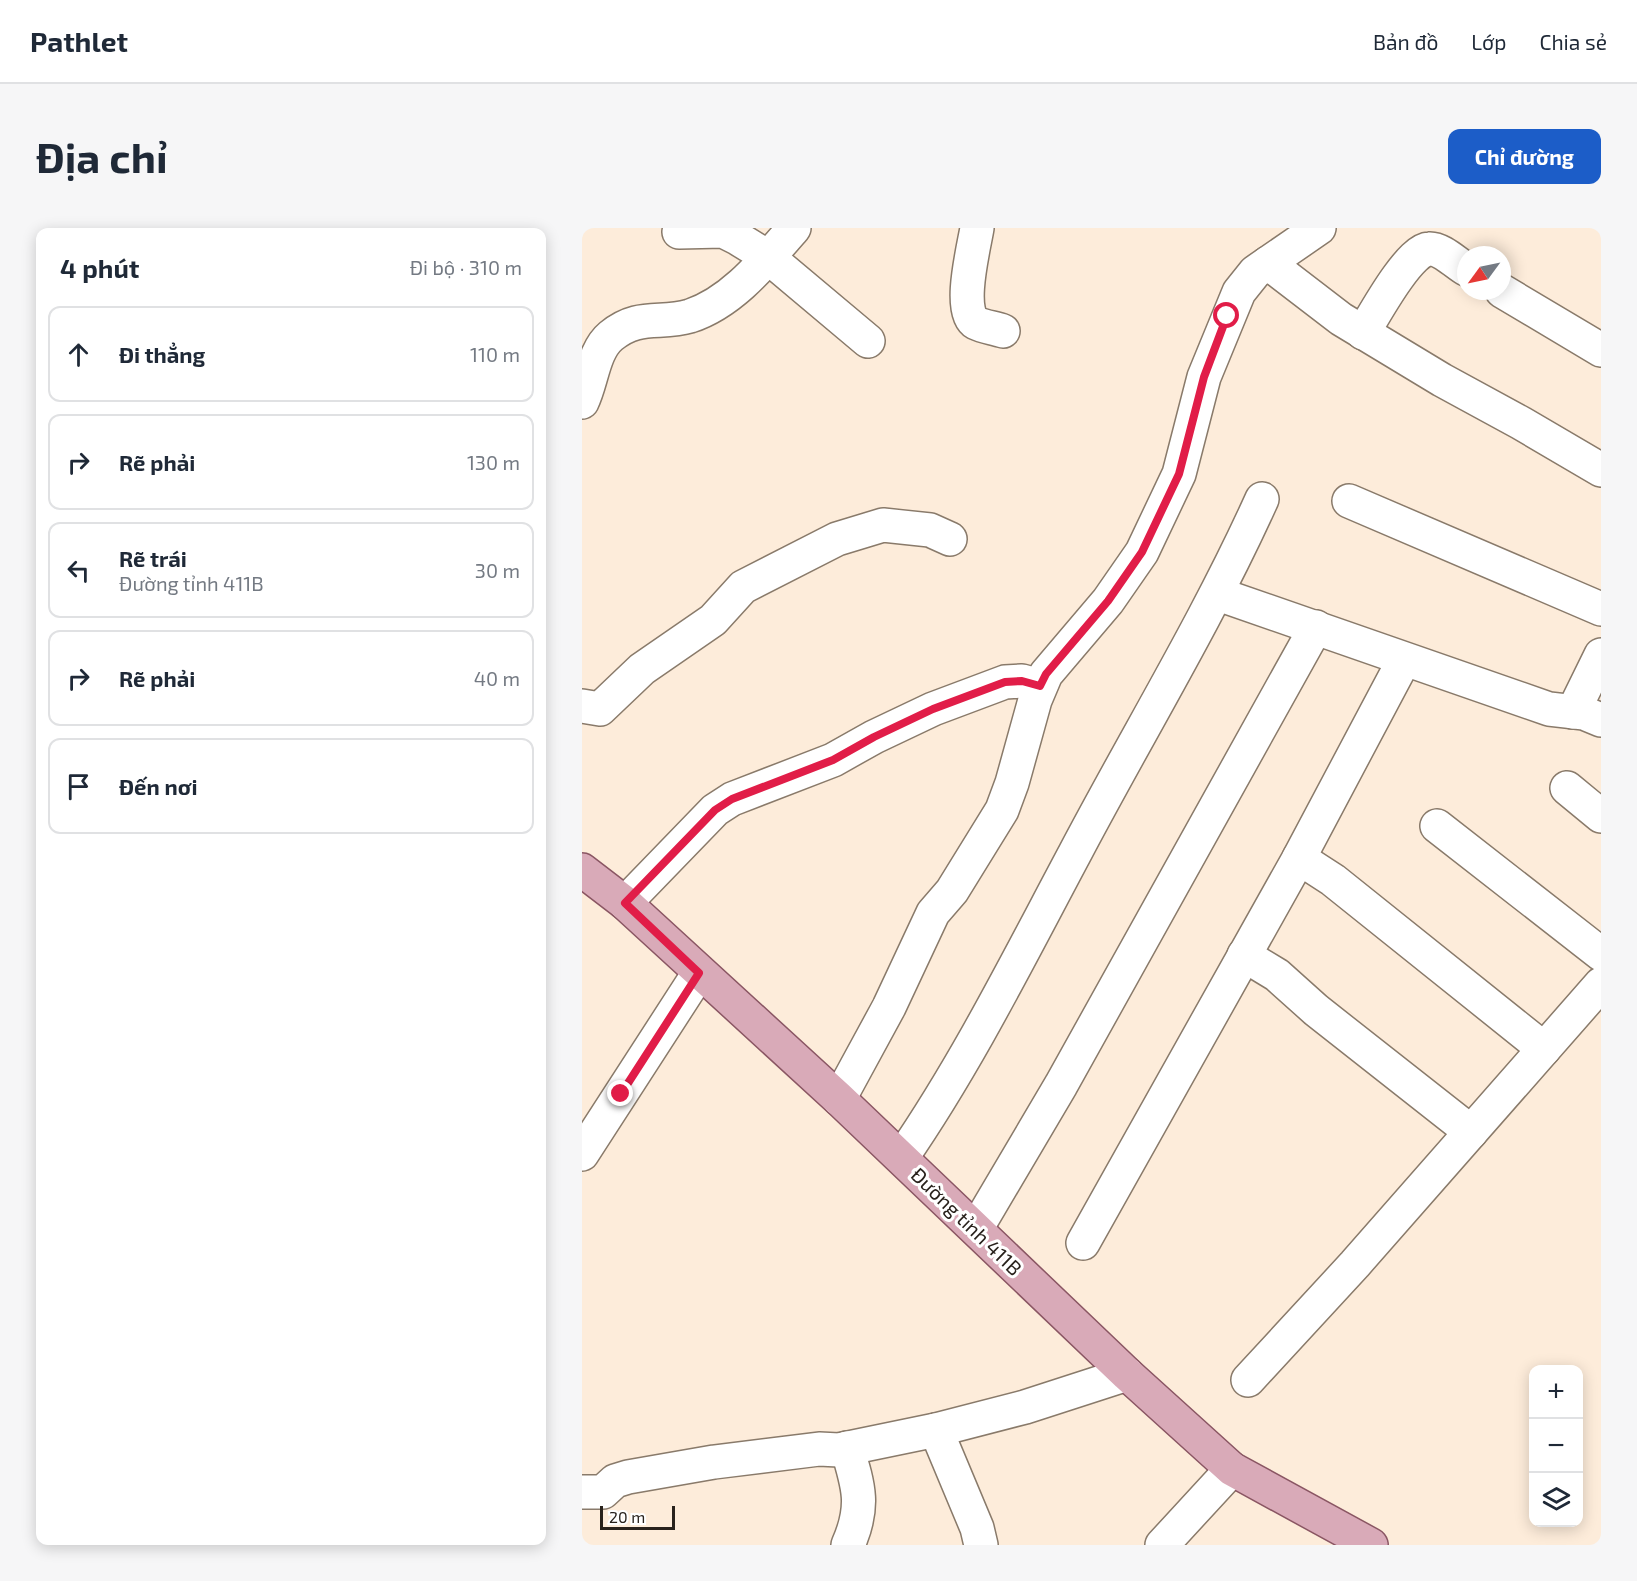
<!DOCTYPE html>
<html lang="vi">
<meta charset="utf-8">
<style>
body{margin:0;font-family:"Exo 2",sans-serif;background:#f6f6f7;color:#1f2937}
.controls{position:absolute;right:18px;bottom:18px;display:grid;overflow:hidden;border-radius:12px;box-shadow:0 3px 15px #0003}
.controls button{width:54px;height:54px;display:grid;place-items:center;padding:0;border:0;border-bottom:2px solid #e0e1e3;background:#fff;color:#1f2937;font:30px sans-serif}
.compass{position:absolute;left:875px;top:18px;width:54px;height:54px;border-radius:50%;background:#fff;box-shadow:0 3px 15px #0003;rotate:237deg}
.scale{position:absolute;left:18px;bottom:15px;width:75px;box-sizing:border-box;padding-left:6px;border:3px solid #29221c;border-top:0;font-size:16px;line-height:21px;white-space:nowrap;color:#29221c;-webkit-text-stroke:4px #fff;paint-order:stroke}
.stop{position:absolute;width:18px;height:18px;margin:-14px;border:4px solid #e11d48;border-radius:50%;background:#fff}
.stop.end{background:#e11d48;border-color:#fff;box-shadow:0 2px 6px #0008}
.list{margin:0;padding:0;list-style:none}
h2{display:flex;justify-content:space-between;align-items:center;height:78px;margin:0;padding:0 24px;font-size:26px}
h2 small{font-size:20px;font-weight:400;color:#747a83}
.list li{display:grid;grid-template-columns:39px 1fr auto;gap:18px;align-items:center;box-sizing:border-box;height:96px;margin:0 12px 12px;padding:0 12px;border:2px solid #e0e1e3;border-radius:12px}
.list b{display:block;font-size:22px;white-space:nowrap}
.list p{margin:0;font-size:20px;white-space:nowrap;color:#747a83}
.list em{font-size:20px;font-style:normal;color:#747a83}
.icon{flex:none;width:33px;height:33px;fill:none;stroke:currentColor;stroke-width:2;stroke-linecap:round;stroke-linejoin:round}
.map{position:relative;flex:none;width:1019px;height:1317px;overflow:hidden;border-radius:12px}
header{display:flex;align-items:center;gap:36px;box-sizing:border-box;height:84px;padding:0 30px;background:#fff;border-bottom:2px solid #e0e1e3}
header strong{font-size:28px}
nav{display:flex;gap:33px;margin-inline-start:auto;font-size:21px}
.intro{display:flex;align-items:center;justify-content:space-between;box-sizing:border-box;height:144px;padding:0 36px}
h1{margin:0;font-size:42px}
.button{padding:15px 27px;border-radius:12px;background:#1c5dc8;color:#fff;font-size:21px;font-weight:700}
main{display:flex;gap:36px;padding:0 36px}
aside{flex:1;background:#fff;border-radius:12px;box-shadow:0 3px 15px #0003}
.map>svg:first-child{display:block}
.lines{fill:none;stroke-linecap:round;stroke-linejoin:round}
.minor-casing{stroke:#897a6a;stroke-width:36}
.major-casing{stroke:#8a5663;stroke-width:36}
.minor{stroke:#fff;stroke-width:33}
.major{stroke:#d9aab8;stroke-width:33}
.route{stroke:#e11d48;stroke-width:8}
.labels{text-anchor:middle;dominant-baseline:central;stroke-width:6;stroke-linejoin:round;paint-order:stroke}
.street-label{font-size:20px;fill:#29221c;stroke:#fff}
</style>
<header>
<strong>Pathlet</strong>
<nav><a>Bản đồ</a><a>Lớp</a><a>Chia sẻ</a></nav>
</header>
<div class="intro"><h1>Địa chỉ</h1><a class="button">Chỉ đường</a></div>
<main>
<aside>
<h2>4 phút<small>Đi bộ · 310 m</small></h2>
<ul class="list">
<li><svg class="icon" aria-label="ahead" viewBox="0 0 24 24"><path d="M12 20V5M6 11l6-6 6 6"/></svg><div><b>Đi thẳng</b></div><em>110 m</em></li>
<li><svg class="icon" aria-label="right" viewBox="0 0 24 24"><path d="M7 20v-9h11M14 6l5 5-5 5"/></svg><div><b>Rẽ phải</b></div><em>130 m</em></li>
<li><svg class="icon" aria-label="left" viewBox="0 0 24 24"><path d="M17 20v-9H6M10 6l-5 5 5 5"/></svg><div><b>Rẽ trái</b><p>Đường tỉnh 411B</p></div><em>30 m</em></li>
<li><svg class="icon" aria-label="right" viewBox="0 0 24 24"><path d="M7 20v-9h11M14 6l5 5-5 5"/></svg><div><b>Rẽ phải</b></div><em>40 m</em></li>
<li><svg class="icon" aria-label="arrive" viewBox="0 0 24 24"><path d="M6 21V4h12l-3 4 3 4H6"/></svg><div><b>Đến nơi</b></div></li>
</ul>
</aside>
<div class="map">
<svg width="1019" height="1317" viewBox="0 0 1019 1317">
<rect width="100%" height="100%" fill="#fdecda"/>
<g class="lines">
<g class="minor-casing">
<g id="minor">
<path d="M395,0c-3,19 -20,84 -1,95 8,4 19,5 27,8"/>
<path d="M97,4l44,-1 14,7 31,19 100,84"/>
<path d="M686,35l73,56 101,61 79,43 80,47"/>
<path d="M920,63l99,59"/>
<path d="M781,105c11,-18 46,-83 66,-84 12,-1 28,15 37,20"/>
<path d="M0,174c10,-20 11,-51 29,-66 28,-23 49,-11 79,-20 43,-14 75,-55 104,-88"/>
<path d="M767,273l252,108"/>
<path d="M636,366l331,115 35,4 17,7"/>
<path d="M0,478l18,3 42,-40 71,-49 30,-33 94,-48 46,-14 47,5 20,9"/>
<path d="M991,484l28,-57"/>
<path d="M985,560l34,28"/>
<path d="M855,598l164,128"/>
<path d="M717,630l34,22 211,169"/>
<path d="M43,675l90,-93 17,-11 101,-39 41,-23 59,-28 72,-27 17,-1 18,5"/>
<path d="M662,727l33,20 39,35 155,122"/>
<path d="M257,871l50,-92 44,-94 19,-22 50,-81 10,-27 23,-83 11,-26 62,-73 34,-49 37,-78 25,-97 35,-85 16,-20 64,-44"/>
<path d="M0,926l117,-181"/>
<path d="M320,929c66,-96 118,-201 173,-304 62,-118 132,-232 187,-354"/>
<path d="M394,1001l85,-144 255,-458"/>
<path d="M501,1015l216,-385 105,-198"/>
<path d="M666,1152l107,-116 246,-280"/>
<path d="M354,1202l89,-23 102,-33"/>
<path d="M265,1220c12,39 18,59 1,97"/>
<path d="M0,1264h21l12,-11 13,-4 86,-15 105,-13 20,1 97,-20 41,98 4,17"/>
<path d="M580,1317l70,-76"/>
</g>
</g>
<g class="major-casing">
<path id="major" d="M0,642l43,33 214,196 288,275 105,95 139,76"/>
</g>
<use href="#minor" class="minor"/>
<use href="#major" class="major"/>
</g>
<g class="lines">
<path class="route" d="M39,866l78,-121 -74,-70 90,-93 17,-11 101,-39 41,-23 59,-28 72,-27 17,-1 18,5 6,-12 62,-73 34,-49 37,-78 25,-97 23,-61"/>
</g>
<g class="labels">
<g class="street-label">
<text transform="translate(385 993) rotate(44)">Đường tỉnh 411B</text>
</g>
</g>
</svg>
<div class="controls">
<button>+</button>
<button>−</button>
<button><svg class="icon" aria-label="layers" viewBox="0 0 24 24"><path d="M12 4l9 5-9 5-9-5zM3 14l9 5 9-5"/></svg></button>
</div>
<svg class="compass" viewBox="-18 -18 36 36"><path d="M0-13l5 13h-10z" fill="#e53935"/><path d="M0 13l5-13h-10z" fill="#747a83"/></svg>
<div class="scale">20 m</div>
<div class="stop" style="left:645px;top:88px"></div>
<div class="stop end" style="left:39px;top:866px"></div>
</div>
</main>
